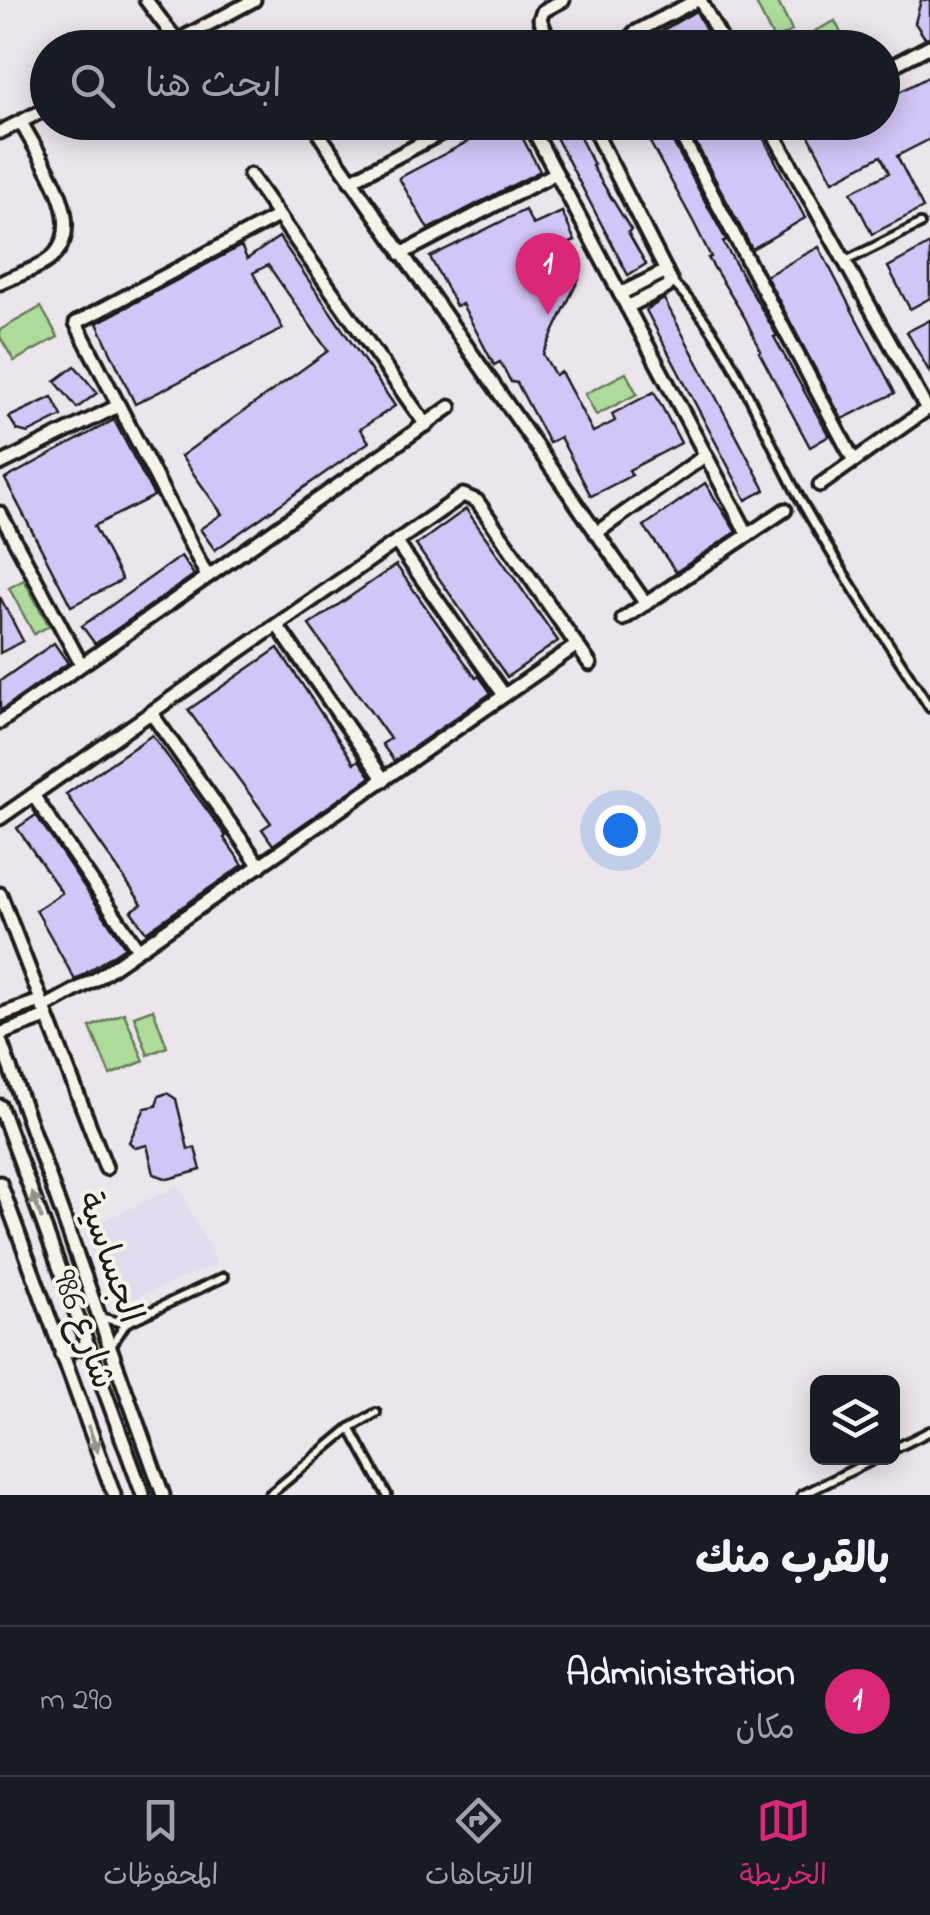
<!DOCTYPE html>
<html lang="ar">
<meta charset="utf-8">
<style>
body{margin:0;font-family:"Indie Flower","Playpen Sans Arabic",sans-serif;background:#20242c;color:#f1f3f6;direction:rtl}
.controls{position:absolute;right:30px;bottom:30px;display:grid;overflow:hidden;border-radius:15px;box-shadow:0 5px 25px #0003}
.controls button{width:90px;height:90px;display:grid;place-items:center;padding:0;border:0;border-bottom:2px solid #363941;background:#171b24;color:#f1f3f6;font:50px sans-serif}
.you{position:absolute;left:620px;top:830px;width:35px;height:35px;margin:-25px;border:8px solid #fff;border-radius:50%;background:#1a73e8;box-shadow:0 0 0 15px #1a73e833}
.badge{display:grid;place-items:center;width:65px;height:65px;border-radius:50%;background:#db2777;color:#fff;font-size:32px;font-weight:700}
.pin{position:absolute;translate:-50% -82px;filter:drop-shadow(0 2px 5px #0008)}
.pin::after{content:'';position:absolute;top:52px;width:35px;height:30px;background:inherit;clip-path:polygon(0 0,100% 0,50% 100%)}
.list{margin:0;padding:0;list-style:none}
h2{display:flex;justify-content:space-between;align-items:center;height:130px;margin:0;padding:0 40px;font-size:42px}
h2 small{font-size:32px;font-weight:400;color:#9ea1a6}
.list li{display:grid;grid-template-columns:65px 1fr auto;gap:30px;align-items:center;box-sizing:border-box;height:150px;padding:0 40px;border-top:2px solid #363941}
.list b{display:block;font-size:38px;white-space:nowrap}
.list p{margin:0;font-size:32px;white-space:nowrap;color:#9ea1a6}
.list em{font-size:32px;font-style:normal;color:#9ea1a6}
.icon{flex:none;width:55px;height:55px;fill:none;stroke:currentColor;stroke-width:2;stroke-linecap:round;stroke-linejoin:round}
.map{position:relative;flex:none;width:930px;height:1495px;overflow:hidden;direction:ltr}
.search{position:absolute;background:#171b24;box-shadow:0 5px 25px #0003;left:30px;right:30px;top:30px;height:110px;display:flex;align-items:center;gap:25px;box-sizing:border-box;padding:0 35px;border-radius:55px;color:#9ea1a6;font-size:38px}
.sheet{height:280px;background:#171b24}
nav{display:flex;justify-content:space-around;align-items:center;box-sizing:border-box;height:140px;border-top:2px solid #363941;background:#171b24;font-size:28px;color:#9ea1a6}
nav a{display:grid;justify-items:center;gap:5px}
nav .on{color:#db2777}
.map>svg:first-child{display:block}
.built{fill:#e4dbef}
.green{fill:#aedb99;stroke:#657c5a;stroke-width:2.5}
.building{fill:#d3c5f7;stroke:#1c1c1c;stroke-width:2.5}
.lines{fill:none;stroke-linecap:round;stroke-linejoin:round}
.lane-casing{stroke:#1c1c1c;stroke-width:14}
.street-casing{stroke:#1c1c1c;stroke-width:19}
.lane{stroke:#f7f3e8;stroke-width:6}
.street{stroke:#f7f3e8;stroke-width:11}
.oneway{fill:#94928c}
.labels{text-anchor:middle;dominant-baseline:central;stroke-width:8;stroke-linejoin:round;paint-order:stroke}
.street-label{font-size:35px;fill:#1c1c1c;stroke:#f7f3e8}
</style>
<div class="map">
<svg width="930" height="1495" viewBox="0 0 930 1495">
<rect width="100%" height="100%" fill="#ece5ec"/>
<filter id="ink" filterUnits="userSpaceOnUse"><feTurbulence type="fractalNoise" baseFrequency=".01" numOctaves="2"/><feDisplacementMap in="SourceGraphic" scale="20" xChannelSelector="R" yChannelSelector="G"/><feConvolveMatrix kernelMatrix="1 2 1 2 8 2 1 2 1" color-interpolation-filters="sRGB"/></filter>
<g filter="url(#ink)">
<path class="built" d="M178,1186l40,78 -91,37 -24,-19 -20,-52z"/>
<g class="green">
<path d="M762,0h15l15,31 -18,9 -18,-37z"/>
<path d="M835,21l13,26h-65z"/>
<path d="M41,307l17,30 -44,24 -14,-24v-7z"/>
<path d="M626,373l11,21 -41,21 -11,-21z"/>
<path d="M24,580l25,46 -15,8 -25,-46z"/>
<path d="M153,1009l14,38 -19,8 -14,-39z"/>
<path d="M124,1013l20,48 -34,14 -20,-48z"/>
</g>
<g class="building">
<path d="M921,0h9v37l-5,1 -10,-15z"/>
<path d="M696,11l19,37h-71l-1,-6z"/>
<path d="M930,76v63l-33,17 26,52 -51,26 -21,-42 38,-19 -8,-17 -48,25 -26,-49 19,-10h56v-21z"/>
<path d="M505,122h9l26,49 -112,58 -29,-51z"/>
<path d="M548,122h24l22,43 -2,1 39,64 -3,2 18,32 -18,11z"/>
<path d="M639,122h23l64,118 -3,2 54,94 -3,1 55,99 -19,11 -51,-95 2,-1 -16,-33 -37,-60 3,-1 -17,-34z"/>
<path d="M685,122h70l50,96 -53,31z"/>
<path d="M525,210l8,15 29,-13 13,29 -14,6 18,31 -36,76 12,21 6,-3 32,60 22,-11 -3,-7 42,-22 27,51 -52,27 3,5 -41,21 -31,-59 -11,6 -32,-60 -6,-1 -11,-20 -6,3 -32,-61 -6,2 -26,-49z"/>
<path d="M279,237l116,169 -35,23 9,13 -154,108 -15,-21 22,-15 -41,-58 147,-105 -60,-86 -15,8 30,56 -148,75 -38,-81 144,-77 6,13z"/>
<path d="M930,244v54l-20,11 -22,-42z"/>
<path d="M819,247l76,146 -53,26 -76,-143z"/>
<path d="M664,299l101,191 -19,10 -100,-190z"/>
<path d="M930,320v53l-23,-41z"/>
<path d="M75,366l22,27 -20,15 -22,-27z"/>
<path d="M52,397l10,19 -34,17 -11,-3 -8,-13z"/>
<path d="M114,420l40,76 -60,30 28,54 -51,26 -66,-127z"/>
<path d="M705,483l31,49 -60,40 -32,-46z"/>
<path d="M466,509l92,132 -51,36 -91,-132z"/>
<path d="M181,556l13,19 -99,69 -13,-18z"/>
<path d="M396,565l80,113 3,-2 12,17 -97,68 -12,-17 8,-5 -81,-114z"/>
<path d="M0,597l23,44 -23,12z"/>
<path d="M54,643l14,20 -68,48v-30z"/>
<path d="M278,648l76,115 5,-3 12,17 -98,68 -11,-16 9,-6 -83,-113z"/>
<path d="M152,735l74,101 -2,2 19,27 -97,67 -15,-21 11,-7 -76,-110z"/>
<path d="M36,815l89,132 -50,33 -39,-70 26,-17 -45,-65z"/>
<path d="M167,1093l9,6 12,50 7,-1 6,22 -33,9 -14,-5 -7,-29 -12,3 -6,-6 16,-34 11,-2 3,-10z"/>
</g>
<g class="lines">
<g class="lane-casing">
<g id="lane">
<path d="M844,262l76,-38"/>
<path d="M672,282c60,58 88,145 128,217 40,72 86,140 130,209"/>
<path d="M99,1317l25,6"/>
<path d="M111,1346l15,-23 98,-46"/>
<path d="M350,1428l37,67"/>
<path d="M892,1450l38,-19"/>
<path d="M269,1495l81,-67 26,-15"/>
<path d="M802,1495l75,-37"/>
</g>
</g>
<g class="street-casing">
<g id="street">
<path d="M146,0l31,41"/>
<path d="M700,0l26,48"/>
<path d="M164,48l90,-48"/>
<path d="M552,48l-12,-29 3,-8 20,-11"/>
<path d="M635,48l-4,-8 3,-7 63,-33"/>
<path d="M882,71l48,-25"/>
<path d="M529,122l219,413"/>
<path d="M590,122l81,159 -4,6 -40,20"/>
<path d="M674,122l180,339"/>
<path d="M767,122l160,287"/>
<path d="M0,132l48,-24"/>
<path d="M321,137l325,467"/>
<path d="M250,175l176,250"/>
<path d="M350,181l112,-59"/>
<path d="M401,254l155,-81"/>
<path d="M0,283c16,-8 45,-16 56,-30 30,-36 -18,-97 -35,-131"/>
<path d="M620,294l46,-23"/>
<path d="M0,464l118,-58"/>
<path d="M820,485l110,-78"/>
<path d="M0,513l81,151"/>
<path d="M596,533l110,-78"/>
<path d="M396,542l108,153"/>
<path d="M207,576l-131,-253 202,-107"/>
<path d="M623,619l162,-109"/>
<path d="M277,625l107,155"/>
<path d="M151,713l109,153"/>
<path d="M0,722l450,-315"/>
<path d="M33,795l105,154"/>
<path d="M0,818l463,-323 14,6 113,163"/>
<path d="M0,894l106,274"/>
<path d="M43,1008l53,-29 481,-334"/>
<path d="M0,1015l40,-14"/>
<path d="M0,1034l46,-17"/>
<path d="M0,1040l163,455"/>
<path d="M0,1106l143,389"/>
<path d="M0,1183l114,312"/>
<path d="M61,1354l27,-9"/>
</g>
</g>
<use href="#lane" class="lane"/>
<use href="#street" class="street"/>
</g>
<defs><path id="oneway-solid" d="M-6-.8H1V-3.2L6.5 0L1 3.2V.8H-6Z" transform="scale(2.5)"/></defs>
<g class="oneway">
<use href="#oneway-solid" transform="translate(37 1206) rotate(-110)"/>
<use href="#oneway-solid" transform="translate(93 1439) rotate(70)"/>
</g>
</g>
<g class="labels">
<g class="street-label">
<text transform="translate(108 1258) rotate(71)">الجساسية</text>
<text transform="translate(82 1330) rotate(70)">شارع 986</text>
</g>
</g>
</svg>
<div class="controls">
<button><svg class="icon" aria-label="layers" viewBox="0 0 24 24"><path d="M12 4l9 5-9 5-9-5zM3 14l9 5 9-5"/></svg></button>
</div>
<div class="you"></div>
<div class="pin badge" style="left:548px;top:315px">1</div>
<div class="search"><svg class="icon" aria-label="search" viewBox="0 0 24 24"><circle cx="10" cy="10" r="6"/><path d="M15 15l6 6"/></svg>ابحث هنا</div>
</div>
<section class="sheet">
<h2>بالقرب منك<small></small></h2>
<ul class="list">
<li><span class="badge">1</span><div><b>Administration</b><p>مكان</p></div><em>290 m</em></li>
</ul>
</section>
<nav>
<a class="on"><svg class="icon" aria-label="map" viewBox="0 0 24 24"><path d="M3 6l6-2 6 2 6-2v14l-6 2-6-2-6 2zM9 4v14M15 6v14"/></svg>الخريطة</a>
<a><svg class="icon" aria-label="directions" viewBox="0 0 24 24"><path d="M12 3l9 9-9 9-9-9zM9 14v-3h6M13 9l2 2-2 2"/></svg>الاتجاهات</a>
<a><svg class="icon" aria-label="saved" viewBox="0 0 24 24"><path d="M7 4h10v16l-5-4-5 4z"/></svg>المحفوظات</a>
</nav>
